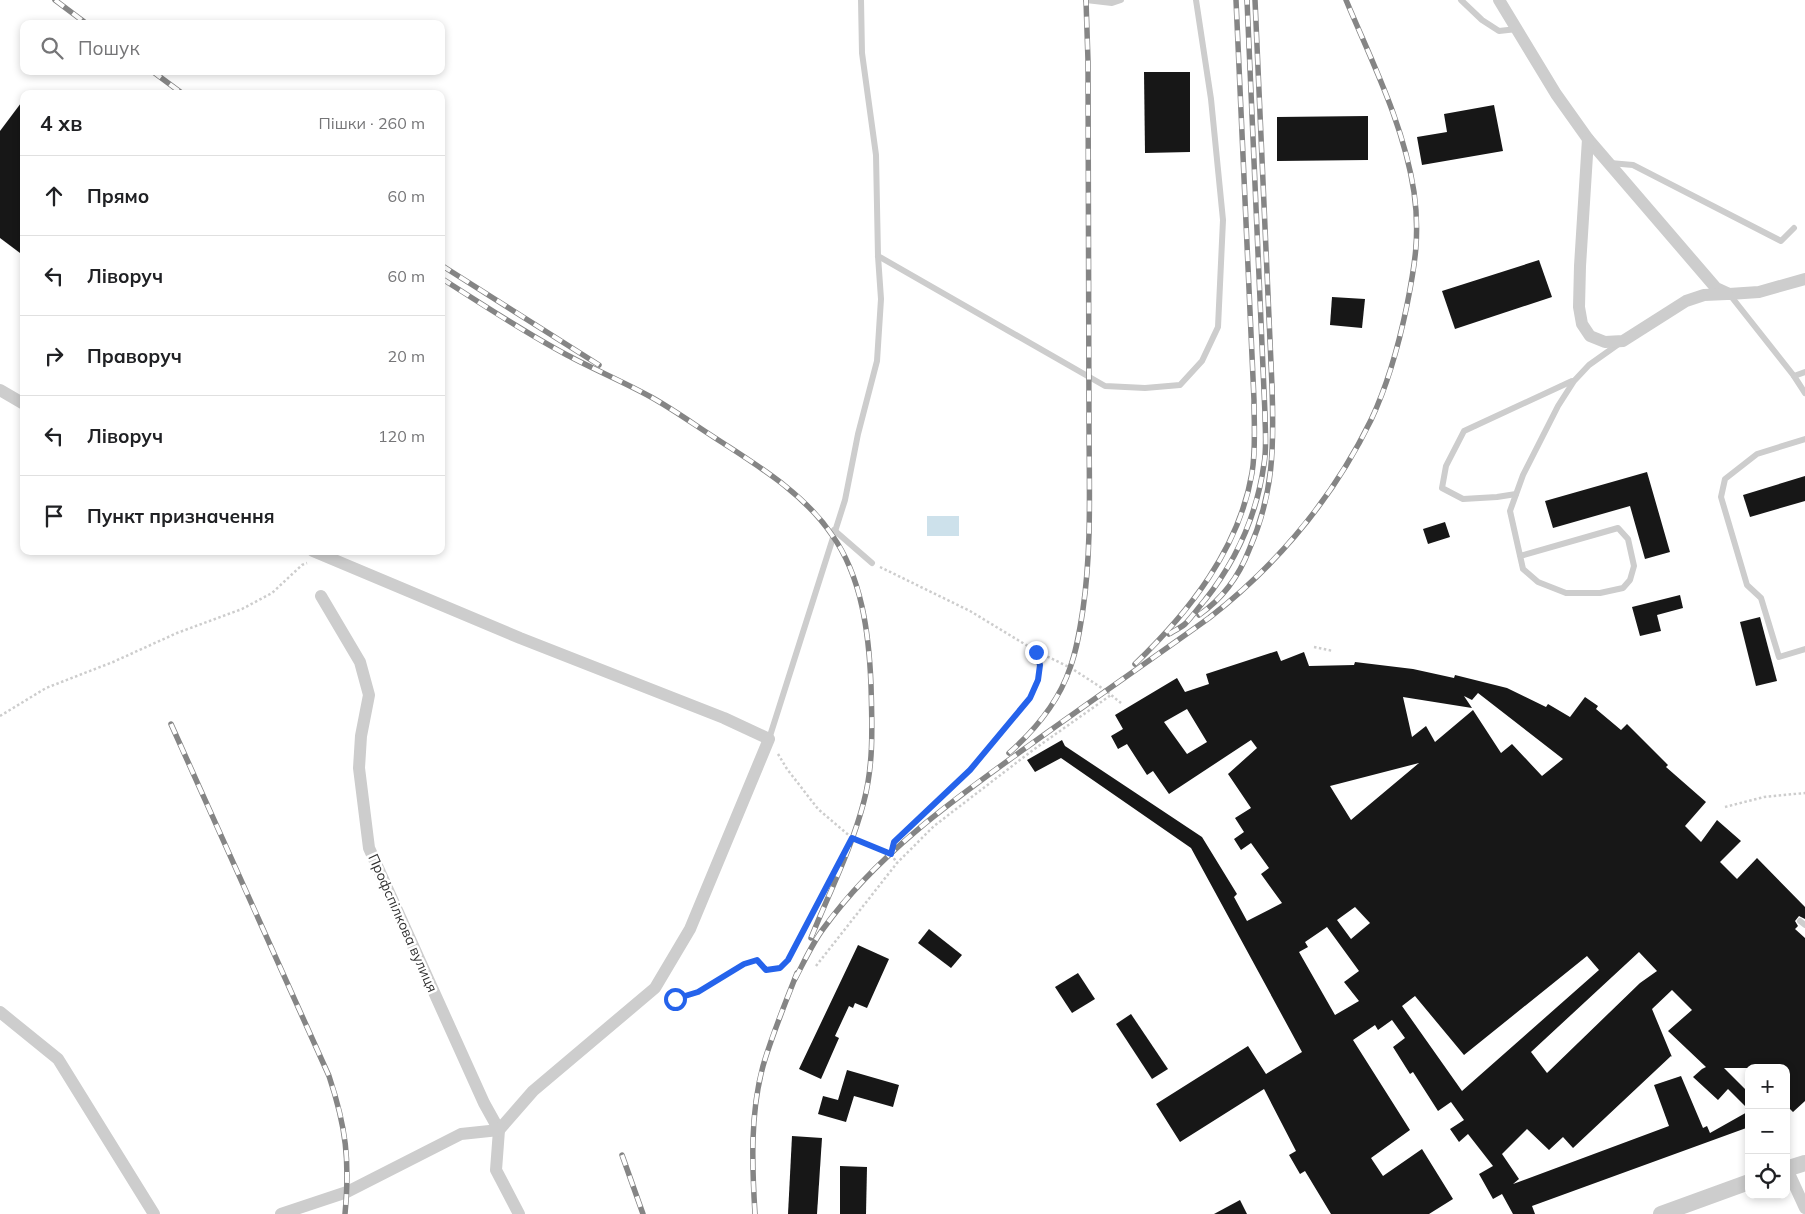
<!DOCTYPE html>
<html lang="uk">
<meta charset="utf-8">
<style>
body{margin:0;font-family:Mulish,sans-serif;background:#f2f2f2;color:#202124}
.controls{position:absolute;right:15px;bottom:15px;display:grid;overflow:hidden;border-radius:10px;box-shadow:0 2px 8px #0003}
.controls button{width:45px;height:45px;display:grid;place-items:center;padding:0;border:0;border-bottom:1px solid #e0e0e0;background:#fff;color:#202124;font:25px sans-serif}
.stop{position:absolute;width:15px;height:15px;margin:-11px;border:4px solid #2563eb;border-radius:50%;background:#fff}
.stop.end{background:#2563eb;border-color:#fff;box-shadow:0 1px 5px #0008}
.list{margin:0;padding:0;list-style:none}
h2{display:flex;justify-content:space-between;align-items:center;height:65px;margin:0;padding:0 20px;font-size:21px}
h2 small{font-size:16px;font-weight:400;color:#757577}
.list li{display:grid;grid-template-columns:32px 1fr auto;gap:15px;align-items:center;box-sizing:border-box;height:80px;padding:0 20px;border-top:1px solid #e0e0e0}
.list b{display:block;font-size:19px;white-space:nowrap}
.list em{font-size:16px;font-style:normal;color:#757577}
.icon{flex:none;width:28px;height:28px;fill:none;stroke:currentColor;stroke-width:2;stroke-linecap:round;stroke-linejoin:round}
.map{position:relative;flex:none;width:1805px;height:1214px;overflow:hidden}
.search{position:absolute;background:#fff;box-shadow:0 2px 8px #0003;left:20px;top:20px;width:425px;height:55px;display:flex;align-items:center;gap:12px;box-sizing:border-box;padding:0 18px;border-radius:10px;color:#757577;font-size:19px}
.panel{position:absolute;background:#fff;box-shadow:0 2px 8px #0003;left:20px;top:90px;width:425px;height:465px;border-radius:10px}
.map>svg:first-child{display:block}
.water{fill:#cde1eb}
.building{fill:#171717;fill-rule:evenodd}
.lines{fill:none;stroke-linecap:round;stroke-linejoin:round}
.path{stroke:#cdcdcd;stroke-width:2.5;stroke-dasharray:2.5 2.5;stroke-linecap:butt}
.service{stroke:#cdcdcd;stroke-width:6}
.minor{stroke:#cdcdcd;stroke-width:12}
.tertiary{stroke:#cdcdcd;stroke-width:16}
.rail-casing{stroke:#858585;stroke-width:5.5}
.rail{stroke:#fff;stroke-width:4;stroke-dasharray:11;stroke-linecap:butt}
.route{stroke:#2563eb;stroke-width:6}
.labels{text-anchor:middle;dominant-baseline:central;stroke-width:5;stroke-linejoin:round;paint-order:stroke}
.street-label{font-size:14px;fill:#303030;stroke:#fff}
</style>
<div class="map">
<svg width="1805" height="1214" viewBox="0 0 1805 1214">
<rect width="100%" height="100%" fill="#fff"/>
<rect class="water" x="927" y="516" width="32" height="20"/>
<g class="building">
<path d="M1144,72h46v80l-45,1z"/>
<path d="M24,99v157l-24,-18v-107z"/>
<path d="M1494,105l9,46 -81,14 -5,-28 30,-5 -3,-18z"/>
<path d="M1368,116v44l-91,1v-44z"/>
<path d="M1539,260l13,37 -97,32 -13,-38z"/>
<path d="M1332,297l33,2 -3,29 -32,-3z"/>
<path d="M1647,472l23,80 -25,7 -15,-53 -77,22 -8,-27z"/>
<path d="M1805,476v25l-55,16 -7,-22z"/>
<path d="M1445,522l5,15 -22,7 -5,-15z"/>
<path d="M1680,595l3,13 -26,7 4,16 -21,5 -8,-29z"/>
<path d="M1760,617l17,64 -21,5 -16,-64z"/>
<path d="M1277,651l4,10 23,-9 5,14 45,-1 1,-3 58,7 41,9 1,-3 52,13 39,19 2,-3 22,13 15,-20 13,9 -2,3 25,21 6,-6 41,41 -2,2 40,35 -21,24 16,16 16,-22 24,21 -21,21 17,17 20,-21 48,49v12l-6,-3 -4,5 3,5 -3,3 10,9v163l-12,11 -7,-7v-37h-62l25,25v17l-21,-21 -10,11 -25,-23 9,-8 4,-2 -38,-36 24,-21 -20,-20 -20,19 20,48 -1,-1 -98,92 -10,-11 -14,13 -22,-21 -25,25 17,25 -6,5 156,-58 -15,-41 27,-9 22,52 4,-2 3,7 39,-22v16l-217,79 3,8h-22l-11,-20 -9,5 -14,-25 14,-8 -25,-32 -9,8 -9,-13 14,-9 -13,-18 -13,9 -25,-39 -3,2 -17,-27 12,-9 -13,-18 -14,10 -3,-5 -22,15 57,90 -39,28 12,18 39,-27 31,50 -24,15h-98l-26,-43 -5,3 -11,-19 7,-4 -32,-62 -84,53 -24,-38 92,-58 18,28 36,-22 -111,-204 -130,-90 -26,14 -8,-12 35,-20 3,6 137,91 35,57 -3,3 13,24 35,-18 -21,-29 8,-6 -18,-25 -10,7 -7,-11 10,-7 -9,-14 16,-10 -23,-34 29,-26 -6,-8 -82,54 -16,-23 -6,4 -20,-31 -9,5 -7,-13 12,-7 -8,-14 62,-37 8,14 24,-8 -3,-10zM1478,693l85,66 -21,17 -30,-32 -11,9 -28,-43 -38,32 -9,-16 -14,11 -9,-40 69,11 -8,-12 8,4zM1187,709l20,33 -20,12 -23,-32zM1419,763l-68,57 -21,-34zM1355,907l15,16 -19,16 -14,-19zM1327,927l32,44 -15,11 15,19 -24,14 -36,-63 9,-5 -3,-5zM1639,952l18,19 -17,12 -93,90 -16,-21zM1587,956l12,14 -137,121 -60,-85 13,-10 49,59z"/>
<path d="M929,929l33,26 -11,13 -33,-25z"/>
<path d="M858,945l31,14 -22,49 -12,-5 -2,5 -4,-2 -14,30 4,2 -18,41 -22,-10z"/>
<path d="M1078,973l17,26 -23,14 -17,-26z"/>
<path d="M1131,1014l37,55 -16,10 -36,-55z"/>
<path d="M847,1070l52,15 -6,22 -39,-11 -8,26 -28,-8 5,-18 15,4z"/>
<path d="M792,1136l30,2 -5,76h-29z"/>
<path d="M840,1166l27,1 -1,47h-26z"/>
<path d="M1240,1200l7,14h-33z"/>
</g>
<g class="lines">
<g class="path">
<path d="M880,567l90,44 66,40 35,17 34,22 16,13"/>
<path d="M1314,647l19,4"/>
<path d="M0,716l46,-28 67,-26 64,-29 65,-24 30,-16 30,-28 5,-2"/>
<path d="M778,754l9,15 31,40 34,29 39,16 6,9"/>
<path d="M1725,807l39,-10 41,-4"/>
<path d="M891,854l3,-12 76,-73 60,-71 8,-18 3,-15 -5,-14"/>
<path d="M816,966l81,-103 37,-37 99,-76 78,-55"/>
<path d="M666,994l9,5 23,-7 46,-28 13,-4 9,9 15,-1 7,-8 64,-122"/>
</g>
<g class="service">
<path d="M1086,0l26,3 9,-3"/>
<path d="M1461,0l21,20 17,11 18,-2"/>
<path d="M1610,163l23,2 148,76 13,-13"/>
<path d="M878,256l227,130 40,2 35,-3 22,-24 16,-34 5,-107 -12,-121 -15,-99"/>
<path d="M1730,295l64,81 11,-4"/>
<path d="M1794,376l11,17"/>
<path d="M1805,439l-48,15 -32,25 -4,18 26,88 14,13 18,59 26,-8"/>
<path d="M1516,494l-19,3 -34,2 -21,-11 4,-22 18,-35 108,-50"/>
<path d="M834,530l38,33"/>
<path d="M1520,556l98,-28 10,11 6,27 -4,14 -7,8 -23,5h-34l-28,-11 -15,-13 -13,-58 13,-36 35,-69 16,-25 15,-16 31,-22"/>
<path d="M769,739l76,-239 13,-66 19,-73 4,-62 -3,-43 -2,-101 -14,-102 -1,-53"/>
<path d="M1800,921l5,4"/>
</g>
<g class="minor">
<path d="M1499,0l57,94 32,45 128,149 13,6 30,-2 46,-13"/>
<path d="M1588,139l-8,127 -1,41 3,17 8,12 15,6 18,-1 63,-40 18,-6 23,-1"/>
<path d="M0,390l24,14"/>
<path d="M321,596l39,66 9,33 -8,41 -2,32 10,80 115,255 15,27 -3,40 23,44"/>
<path d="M0,1012l58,47 96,155"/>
<path d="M1787,1169l18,39"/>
<path d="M281,1214l66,-22 114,-58 38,-4 34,-39 122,-103 35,-59 79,-190 -45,-21 -204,-80 -207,-87"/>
</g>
<g class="tertiary">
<path d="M1786,1169l19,-6"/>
<path d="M1661,1214l88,-32"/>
</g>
<g class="rail-casing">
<g id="rail">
<path d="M55,0l32,24"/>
<path d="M152,71l31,23"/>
<path d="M441,265l158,100"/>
<path d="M441,278c42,27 83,54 126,77 28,15 57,27 84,42 25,14 48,31 72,46 40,26 82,52 109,92 30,42 37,99 39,150 1,38 3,78 -7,116 -12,47 -35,92 -53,137"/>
<path d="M1199,615c23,-16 40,-39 50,-65 25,-57 25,-103 23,-164l-17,-386"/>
<path d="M1169,634c5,-3 11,-6 16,-10 7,-7 13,-16 20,-24 31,-39 52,-86 59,-136 3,-17 1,-34 1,-50l-18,-414"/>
<path d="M1135,664c54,-52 104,-115 117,-191 4,-24 2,-49 2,-73l-18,-400"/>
<path d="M171,724l158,352c17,51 21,84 16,138"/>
<path d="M1009,753c26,-23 50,-52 61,-85 7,-19 10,-39 13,-59 9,-62 6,-126 6,-189 0,-120 -1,-239 -1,-359l-2,-61"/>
<path d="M795,979c9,-17 17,-35 28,-50 54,-75 130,-129 204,-182 61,-44 122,-86 182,-129 68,-53 124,-120 162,-198 17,-36 28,-76 36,-115 8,-40 13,-71 7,-113 -10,-67 -42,-130 -68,-192"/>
<path d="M622,1155l21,59"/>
<path d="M755,1214c-3,-49 -5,-100 8,-148 9,-31 22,-62 34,-93"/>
</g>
</g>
<use href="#rail" class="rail"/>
</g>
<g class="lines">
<path class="route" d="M675,999l23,-7 46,-28 13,-4 9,10 14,-2 8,-8 64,-122 39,16 3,-12 76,-72 60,-72 8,-18 2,-15 -4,-13"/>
</g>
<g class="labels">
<g class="street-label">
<text transform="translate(403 923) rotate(66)">Профспілкова вулиця</text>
</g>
</g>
</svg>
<div class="controls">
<button>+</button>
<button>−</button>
<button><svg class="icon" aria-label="locate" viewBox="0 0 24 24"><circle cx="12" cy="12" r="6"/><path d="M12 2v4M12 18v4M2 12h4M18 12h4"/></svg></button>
</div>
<div class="stop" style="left:675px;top:999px"></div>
<div class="stop end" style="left:1036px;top:652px"></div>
<div class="search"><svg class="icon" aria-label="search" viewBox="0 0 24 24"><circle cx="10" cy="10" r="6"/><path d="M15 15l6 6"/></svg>Пошук</div>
<section class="panel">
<h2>4 хв<small>Пішки · 260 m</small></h2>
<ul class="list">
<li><svg class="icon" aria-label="ahead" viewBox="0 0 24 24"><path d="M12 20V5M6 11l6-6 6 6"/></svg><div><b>Прямо</b></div><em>60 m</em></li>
<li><svg class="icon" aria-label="left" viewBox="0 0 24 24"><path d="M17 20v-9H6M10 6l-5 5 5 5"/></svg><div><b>Ліворуч</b></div><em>60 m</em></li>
<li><svg class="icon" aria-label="right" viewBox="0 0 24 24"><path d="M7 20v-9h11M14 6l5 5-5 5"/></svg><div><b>Праворуч</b></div><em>20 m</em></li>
<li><svg class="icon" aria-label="left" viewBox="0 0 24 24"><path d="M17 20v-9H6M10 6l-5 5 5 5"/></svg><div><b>Ліворуч</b></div><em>120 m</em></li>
<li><svg class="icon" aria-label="arrive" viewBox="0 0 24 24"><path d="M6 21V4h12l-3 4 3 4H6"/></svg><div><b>Пункт призначення</b></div></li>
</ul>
</section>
</div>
